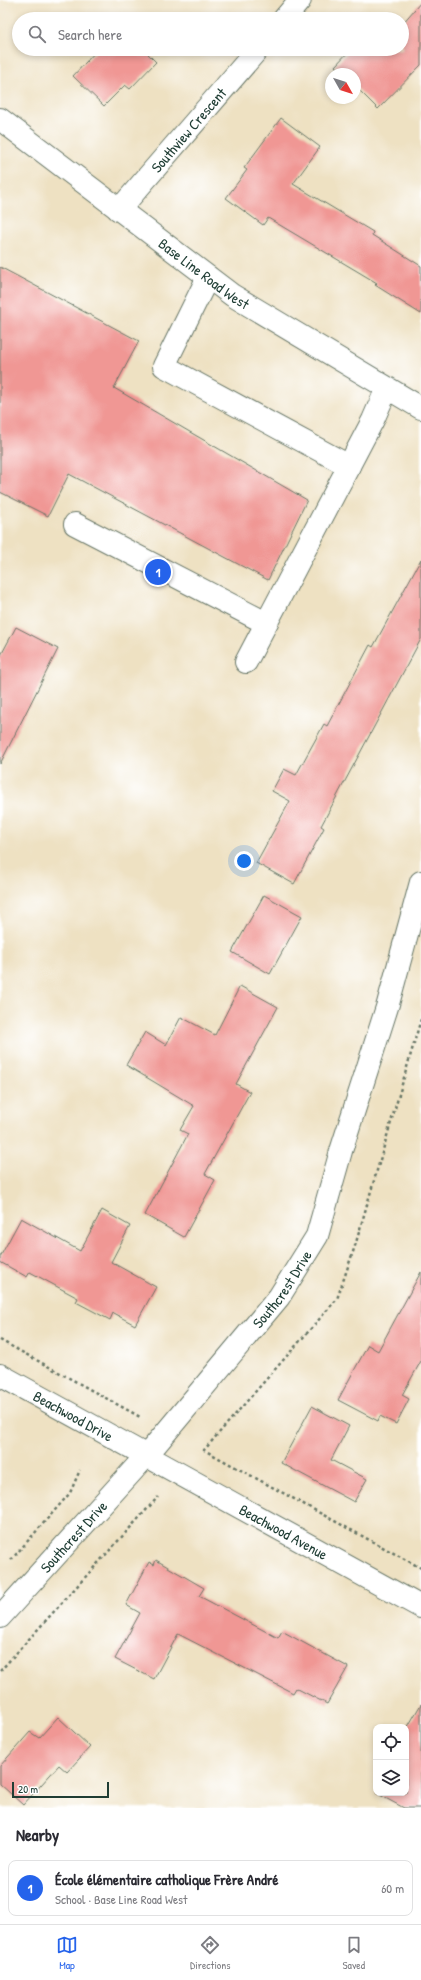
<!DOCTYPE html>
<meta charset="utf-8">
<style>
body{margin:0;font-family:"Patrick Hand",sans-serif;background:#f7f7f7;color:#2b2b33}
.controls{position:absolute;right:12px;bottom:12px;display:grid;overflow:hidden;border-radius:8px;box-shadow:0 2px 6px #0003}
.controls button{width:36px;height:36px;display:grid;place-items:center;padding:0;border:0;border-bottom:1px solid #e1e1e2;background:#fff;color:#2b2b33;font:20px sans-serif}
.compass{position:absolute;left:325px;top:68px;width:36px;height:36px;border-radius:50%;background:#fff;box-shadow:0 2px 6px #0003;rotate:129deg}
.scale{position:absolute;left:12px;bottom:10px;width:97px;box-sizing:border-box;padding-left:4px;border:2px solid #1f3d34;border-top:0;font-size:11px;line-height:14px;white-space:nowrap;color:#1f3d34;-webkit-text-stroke:3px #fff;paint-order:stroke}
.you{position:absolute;left:244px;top:861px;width:14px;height:14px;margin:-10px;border:3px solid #fff;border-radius:50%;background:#1a73e8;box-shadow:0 0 0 6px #1a73e833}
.badge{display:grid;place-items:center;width:26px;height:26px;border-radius:50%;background:#2563eb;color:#fff;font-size:13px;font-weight:700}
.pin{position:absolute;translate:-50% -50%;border:2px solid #fff;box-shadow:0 1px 4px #0006}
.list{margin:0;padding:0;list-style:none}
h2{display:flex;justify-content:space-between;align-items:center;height:52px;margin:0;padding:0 16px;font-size:17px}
h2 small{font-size:13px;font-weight:400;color:#7c7c81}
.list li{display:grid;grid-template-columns:26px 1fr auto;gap:12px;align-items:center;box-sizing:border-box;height:56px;margin:0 8px 8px;padding:0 8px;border:1px solid #e1e1e2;border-radius:8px}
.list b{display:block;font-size:15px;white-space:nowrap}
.list p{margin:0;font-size:13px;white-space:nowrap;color:#7c7c81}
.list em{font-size:13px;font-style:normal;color:#7c7c81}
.icon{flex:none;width:22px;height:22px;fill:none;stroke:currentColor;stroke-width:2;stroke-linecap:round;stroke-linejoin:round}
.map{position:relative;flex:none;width:421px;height:1808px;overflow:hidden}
.search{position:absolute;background:#fff;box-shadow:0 2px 6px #0003;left:12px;right:12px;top:12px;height:44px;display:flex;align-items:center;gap:10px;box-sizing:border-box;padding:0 14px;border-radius:22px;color:#7c7c81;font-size:15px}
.sheet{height:116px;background:#fff}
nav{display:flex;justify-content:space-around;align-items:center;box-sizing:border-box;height:56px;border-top:1px solid #e1e1e2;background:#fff;font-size:11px;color:#7c7c81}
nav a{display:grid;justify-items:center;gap:2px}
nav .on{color:#2563eb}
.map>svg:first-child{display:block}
.building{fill:#f09794}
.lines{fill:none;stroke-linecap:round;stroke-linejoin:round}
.minor-casing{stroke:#677666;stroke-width:24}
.path{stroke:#677666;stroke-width:2.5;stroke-dasharray:3 3;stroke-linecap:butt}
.minor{stroke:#fff;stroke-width:22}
.labels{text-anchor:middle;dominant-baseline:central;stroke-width:3;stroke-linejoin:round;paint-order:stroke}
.street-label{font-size:15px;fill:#1f3d34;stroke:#fff}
</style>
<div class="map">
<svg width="421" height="1808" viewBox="0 0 421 1808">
<rect width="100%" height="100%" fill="#fff"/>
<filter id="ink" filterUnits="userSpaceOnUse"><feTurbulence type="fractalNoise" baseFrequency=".025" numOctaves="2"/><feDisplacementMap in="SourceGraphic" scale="8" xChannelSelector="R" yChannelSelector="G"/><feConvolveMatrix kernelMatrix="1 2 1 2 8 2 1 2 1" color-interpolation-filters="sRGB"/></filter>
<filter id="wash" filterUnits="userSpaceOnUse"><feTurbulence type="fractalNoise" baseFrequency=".012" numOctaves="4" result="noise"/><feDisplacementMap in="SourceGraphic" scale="16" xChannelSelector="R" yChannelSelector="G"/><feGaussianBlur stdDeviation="0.9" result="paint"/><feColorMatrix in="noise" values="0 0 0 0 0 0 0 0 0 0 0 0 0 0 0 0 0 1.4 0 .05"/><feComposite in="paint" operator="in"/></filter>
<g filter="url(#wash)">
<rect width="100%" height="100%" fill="#eee1c2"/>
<g id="blocks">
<g class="building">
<path d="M421,2v63l-43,44 -23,-23v-12h-12l-8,-8 16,-17h51v-25z"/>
<path d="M98,49h55l-5,5 8,8 -26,27 -5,-4 -21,21 -31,-30z"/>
<path d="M281,118l39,29 -27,37 80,48 -1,3 49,31v48l-46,-29 2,-2 -109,-65 -5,7 -37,-27 21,-28 -3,-2z"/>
<path d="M0,267l139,74 -25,47 193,112 -39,80 -199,-106 -21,42 -48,-24z"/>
<path d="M421,559v80l-100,187 3,2 -30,56 -38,-21 34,-62 -18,-10 12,-22 12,6 28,-51 3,2 43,-81 3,2z"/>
<path d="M16,627l42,22 -58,115v-107z"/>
<path d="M264,895l38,21 -32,58 -38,-22z"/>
<path d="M240,986l38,21 -42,77 14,8 -45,82 10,6 -31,57 -39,-22 43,-81 -8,-4 14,-24 -68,-41 19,-33 21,13 15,-28 34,18z"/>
<path d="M102,1210l28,16 -19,36 45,25 -21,38 -22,-12 -3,7 -34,-18 2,-4 -48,-26 -3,5 -27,-15v-5l21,-39 59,33z"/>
<path d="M421,1272v89l-19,34 7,4 -13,25 -16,-8 -2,5 -40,-21 30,-55 10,6z"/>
<path d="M312,1406l37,20 -18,34 36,19 -13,23 -73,-39z"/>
<path d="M156,1560l48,28 -5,8 79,42 4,-7 66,36 -21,37 -31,-16 -3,5 -115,-59 -24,45 -39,-20 25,-46 -14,-8 23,-43 5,3z"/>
<path d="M421,1704v104h-17l-28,-15h30v-63z"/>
<path d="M58,1717l32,30 -23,25 -8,-7 -36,40 -23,-21v-18l30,-34 9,6z"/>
</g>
</g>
</g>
<g filter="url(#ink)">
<use href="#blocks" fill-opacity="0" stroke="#677666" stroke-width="1"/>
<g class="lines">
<g class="minor-casing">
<g id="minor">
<path d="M284,19l16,-19"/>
<path id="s1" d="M0,119l232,176 189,113"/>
<path id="s2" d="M119,210l139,-161"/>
<path d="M208,277l-44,89 185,100"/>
<path d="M75,524l191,99"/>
<path d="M246,662l127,-242 14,-32"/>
<path id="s3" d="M0,1375l421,232"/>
<path id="s4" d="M0,1617l147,-162 132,-158 38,-61 24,-85 47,-147 33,-122"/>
</g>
</g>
<g class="path">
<path d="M421,1019l-66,227 -18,53 -133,151 217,118"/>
<path d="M0,1340l142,78"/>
<path d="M11,1560l59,-67 10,-23"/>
<path d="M0,1671l158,-174"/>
</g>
<use href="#minor" class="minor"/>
</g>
</g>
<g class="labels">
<g class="street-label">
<text stroke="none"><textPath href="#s2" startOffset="106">Southview Crescent</textPath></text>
<text stroke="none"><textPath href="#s1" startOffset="256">Base Line Road West</textPath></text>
<text stroke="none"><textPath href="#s4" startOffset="433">Southcrest Drive</textPath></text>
<text stroke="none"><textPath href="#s3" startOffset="84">Beachwood Drive</textPath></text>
<text stroke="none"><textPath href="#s3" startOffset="324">Beachwood Avenue</textPath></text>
<text stroke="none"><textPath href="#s4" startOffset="109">Southcrest Drive</textPath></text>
</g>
</g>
</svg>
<div class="controls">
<button><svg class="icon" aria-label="locate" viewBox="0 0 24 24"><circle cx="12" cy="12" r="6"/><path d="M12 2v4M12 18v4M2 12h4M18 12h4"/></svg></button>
<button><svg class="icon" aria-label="layers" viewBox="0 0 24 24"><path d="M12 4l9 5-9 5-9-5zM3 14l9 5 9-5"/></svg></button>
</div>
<svg class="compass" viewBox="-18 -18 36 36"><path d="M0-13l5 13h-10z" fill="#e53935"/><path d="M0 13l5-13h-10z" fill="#7c7c81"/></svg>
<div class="scale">20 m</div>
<div class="you"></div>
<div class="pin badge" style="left:158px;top:572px">1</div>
<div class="search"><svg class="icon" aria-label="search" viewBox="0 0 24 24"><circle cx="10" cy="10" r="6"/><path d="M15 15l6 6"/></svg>Search here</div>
</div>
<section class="sheet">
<h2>Nearby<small></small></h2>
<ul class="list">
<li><span class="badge">1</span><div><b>École élémentaire catholique Frère André</b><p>School · Base Line Road West</p></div><em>60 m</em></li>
</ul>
</section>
<nav>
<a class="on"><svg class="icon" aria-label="map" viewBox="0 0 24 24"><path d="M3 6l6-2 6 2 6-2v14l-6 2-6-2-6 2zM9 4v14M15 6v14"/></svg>Map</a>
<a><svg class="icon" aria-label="directions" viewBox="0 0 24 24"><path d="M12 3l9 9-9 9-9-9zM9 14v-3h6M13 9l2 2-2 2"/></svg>Directions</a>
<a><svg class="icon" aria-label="saved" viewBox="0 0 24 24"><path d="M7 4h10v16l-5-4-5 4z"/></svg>Saved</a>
</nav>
